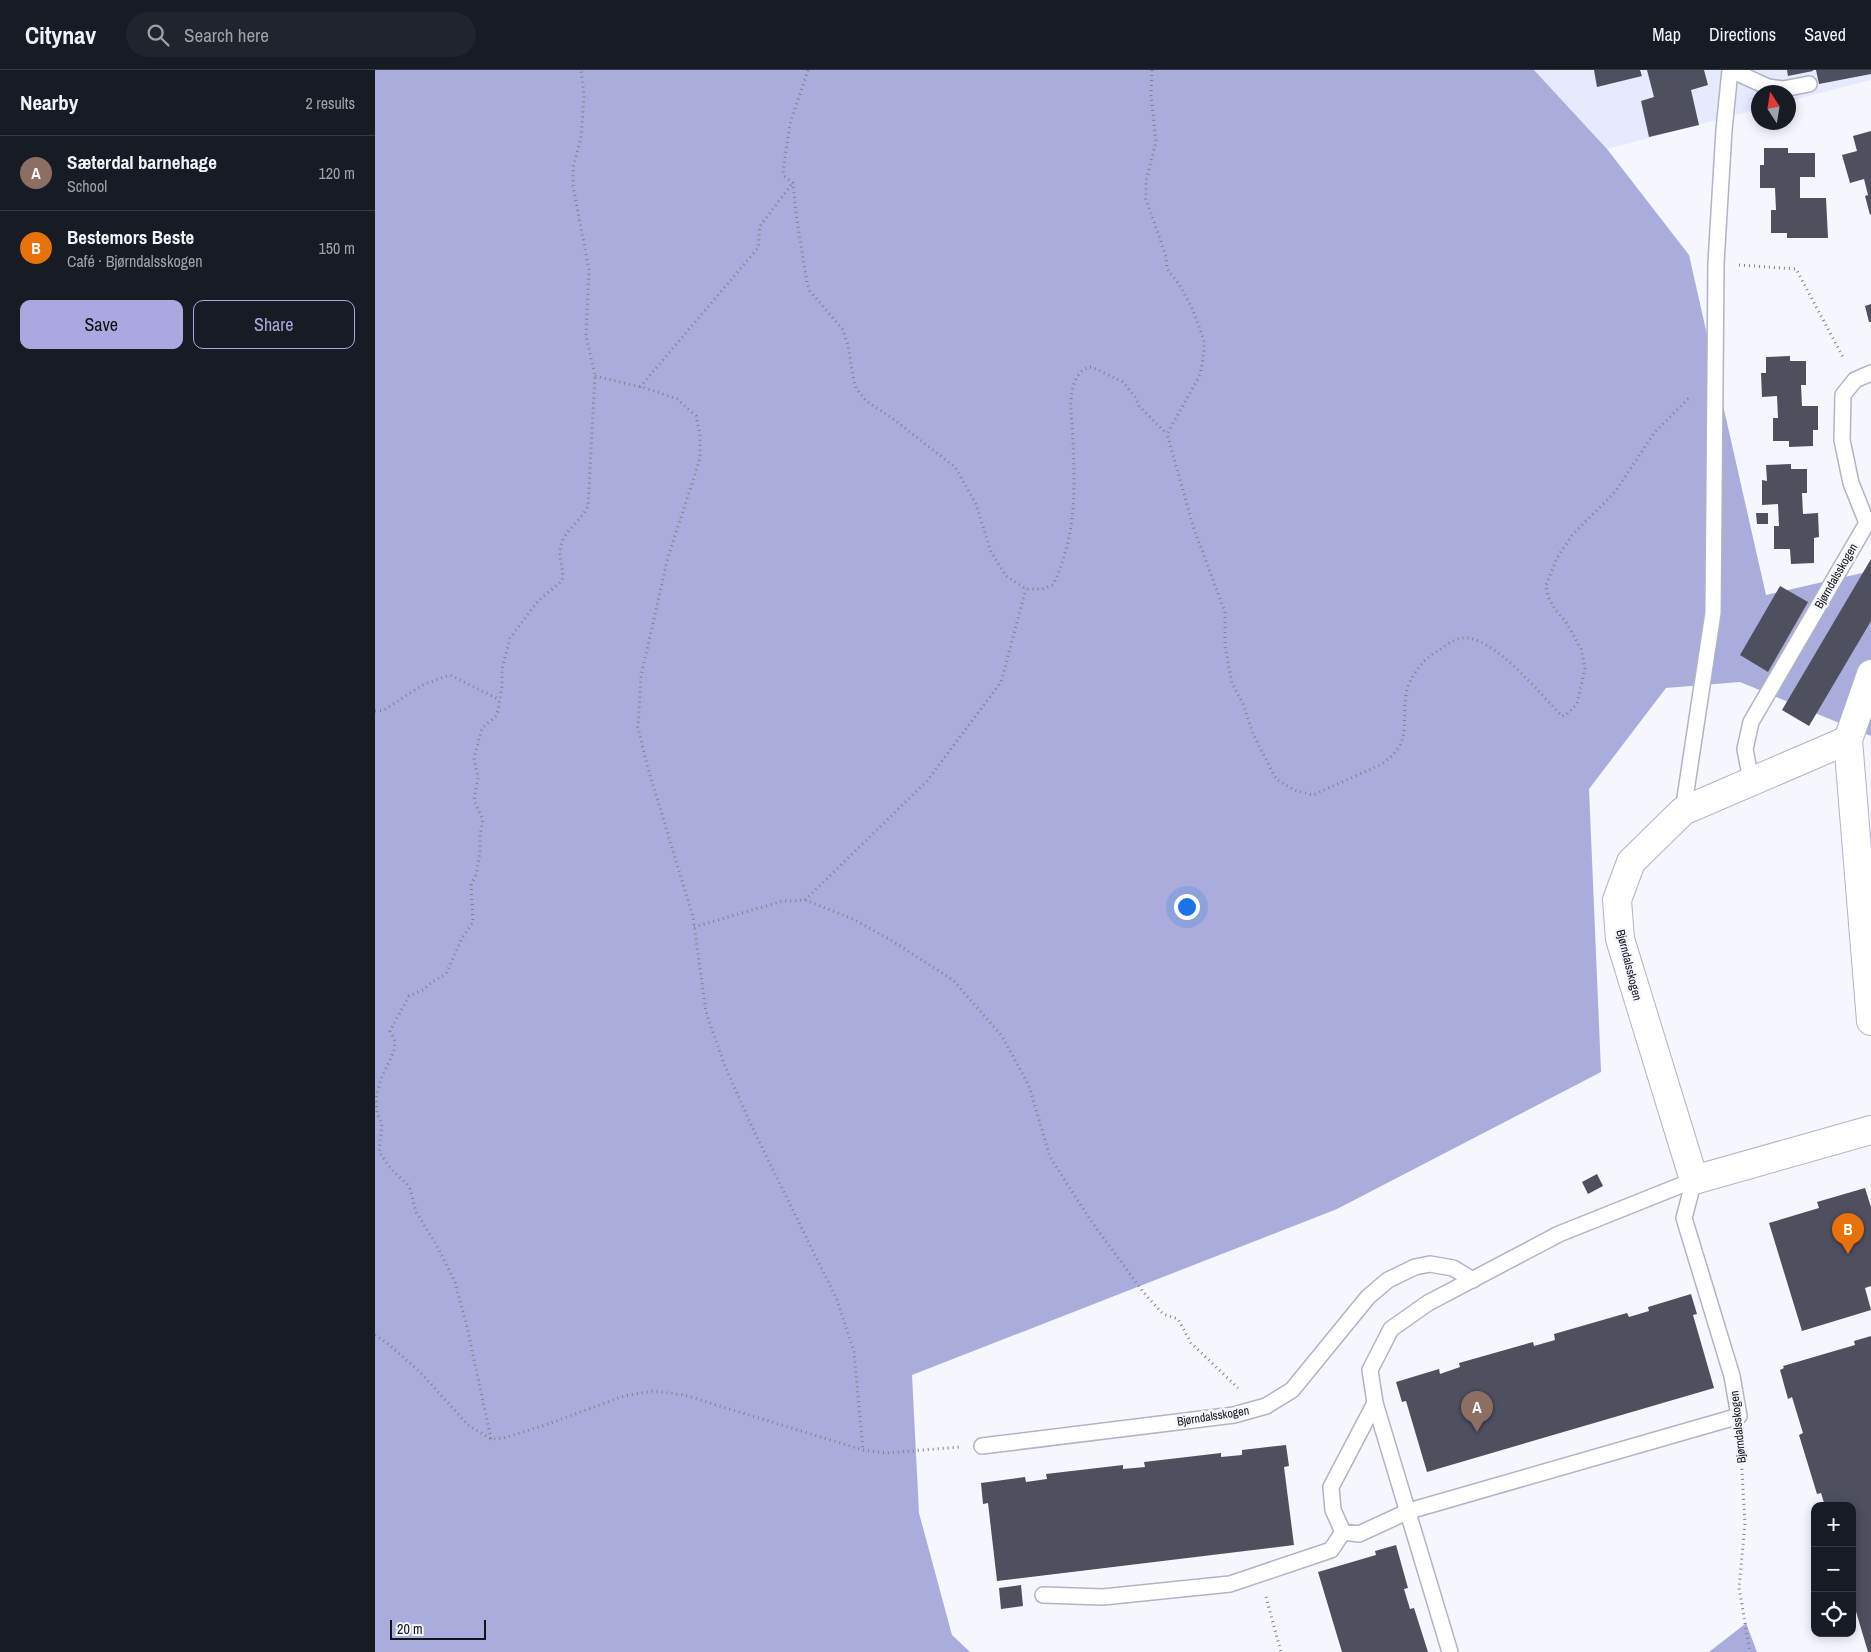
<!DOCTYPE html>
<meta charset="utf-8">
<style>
body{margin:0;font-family:"Archivo Narrow",sans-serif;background:#20242c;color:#f1f3f6}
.controls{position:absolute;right:15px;bottom:15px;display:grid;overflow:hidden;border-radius:10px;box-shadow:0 2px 12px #0003}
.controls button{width:45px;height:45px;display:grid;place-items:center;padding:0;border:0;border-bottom:1px solid #363941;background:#171b24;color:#f1f3f6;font:25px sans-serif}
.compass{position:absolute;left:1376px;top:15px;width:45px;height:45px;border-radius:50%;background:#171b24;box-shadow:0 2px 12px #0003;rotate:348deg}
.scale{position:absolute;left:15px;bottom:12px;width:96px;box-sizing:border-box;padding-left:5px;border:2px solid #14151b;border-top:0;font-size:14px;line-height:18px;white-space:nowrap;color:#14151b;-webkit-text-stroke:4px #f5f6fe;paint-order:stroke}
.you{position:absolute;left:811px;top:836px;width:18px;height:18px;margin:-12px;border:4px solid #fff;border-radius:50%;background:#1a73e8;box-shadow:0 0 0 8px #1a73e833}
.badge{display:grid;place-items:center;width:32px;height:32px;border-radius:50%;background:#aba7df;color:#fff;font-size:16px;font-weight:700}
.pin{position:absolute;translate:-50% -41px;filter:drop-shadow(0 1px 2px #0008)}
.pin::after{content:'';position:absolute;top:26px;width:18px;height:15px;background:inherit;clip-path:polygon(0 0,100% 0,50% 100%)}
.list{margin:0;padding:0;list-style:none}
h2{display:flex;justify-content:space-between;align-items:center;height:65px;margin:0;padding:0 20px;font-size:21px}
h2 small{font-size:16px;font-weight:400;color:#9ea1a6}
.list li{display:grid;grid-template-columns:32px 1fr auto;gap:15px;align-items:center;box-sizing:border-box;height:75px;padding:0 20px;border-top:1px solid #363941}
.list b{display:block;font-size:19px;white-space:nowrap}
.list p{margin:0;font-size:16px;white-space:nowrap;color:#9ea1a6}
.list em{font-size:16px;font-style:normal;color:#9ea1a6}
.actions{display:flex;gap:10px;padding:15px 20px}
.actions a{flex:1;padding:11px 0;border:1px solid #aba7df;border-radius:10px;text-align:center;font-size:18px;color:#aba7df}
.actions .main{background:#aba7df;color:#111}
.icon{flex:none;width:28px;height:28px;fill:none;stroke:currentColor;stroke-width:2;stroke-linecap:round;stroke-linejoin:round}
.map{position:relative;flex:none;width:1496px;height:1582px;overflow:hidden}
header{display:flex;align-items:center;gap:30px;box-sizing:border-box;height:70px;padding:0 25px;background:#171b24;border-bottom:1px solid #363941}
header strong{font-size:24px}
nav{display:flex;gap:28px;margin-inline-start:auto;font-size:18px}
.search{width:350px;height:45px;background:#20242c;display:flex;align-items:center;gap:12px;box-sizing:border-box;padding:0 18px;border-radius:28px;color:#9ea1a6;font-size:19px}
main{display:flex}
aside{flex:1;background:#171b24}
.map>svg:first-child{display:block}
.built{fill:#e7e9fe}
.forest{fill:#aaaddb}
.building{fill:#4e4f5f}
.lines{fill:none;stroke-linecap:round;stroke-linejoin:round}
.lane-casing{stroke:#b2b3c6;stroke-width:18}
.street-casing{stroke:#b2b3c6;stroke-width:30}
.path{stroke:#818289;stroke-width:3;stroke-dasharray:1 4;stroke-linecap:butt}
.lane{stroke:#fff;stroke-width:15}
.street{stroke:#fff;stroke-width:28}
.labels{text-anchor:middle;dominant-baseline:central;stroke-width:5;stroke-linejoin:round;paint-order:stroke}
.street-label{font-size:12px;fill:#14151b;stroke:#f5f6fe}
</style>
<header>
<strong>Citynav</strong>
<div class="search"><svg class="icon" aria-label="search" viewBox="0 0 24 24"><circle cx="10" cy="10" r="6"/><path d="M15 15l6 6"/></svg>Search here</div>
<nav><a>Map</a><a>Directions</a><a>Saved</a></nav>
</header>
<main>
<aside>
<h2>Nearby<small>2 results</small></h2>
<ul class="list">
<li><span class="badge" style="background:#8d6e63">A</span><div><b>Sæterdal barnehage</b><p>School</p></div><em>120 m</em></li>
<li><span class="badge" style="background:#e8710a">B</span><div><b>Bestemors Beste</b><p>Café · Bjørndalsskogen</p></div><em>150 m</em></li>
</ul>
<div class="actions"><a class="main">Save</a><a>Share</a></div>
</aside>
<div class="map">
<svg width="1496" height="1582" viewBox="0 0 1496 1582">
<rect width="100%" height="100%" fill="#f5f6fe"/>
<path class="built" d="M1159,0h337v10l-82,21v-9h-30l-1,17 -151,40z"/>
<g class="forest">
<path d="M0,0h1159l73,79 82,106 77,340 105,-24v165l-131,-54 -74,6 -77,101 12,283 -264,137 -425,166 7,138 33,122 18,17h-595z"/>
<path d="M1371,1553l11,29h-48l36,-28z"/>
</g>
<g class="building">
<path d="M1219,0h46l2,6 -45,11z"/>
<path d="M1272,0h57l4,15 -17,5 8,35 -50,12 -8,-36 13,-4z"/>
<path d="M1412,0h26v1l-25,5z"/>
<path d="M1441,0h55v4l-52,10z"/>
<path d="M1496,61v83l-1,1 -5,-19 3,-1 -4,-16 -14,4 -8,-28 15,-4 -4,-15z"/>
<path d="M1389,78h24v5h27v24h-15v21h26l2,40h-41v-5h-16v-23h5l-1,-22h-15v-23h4z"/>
<path d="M1496,234v18h-2l-4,-16z"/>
<path d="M1415,286v5h16v24h-5l1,21h16v24h-5v16l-24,1v-6h-16v-23h5l-1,-22 -15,1 -1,-24h5v-16z"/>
<path d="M1416,394v5h16v24h-5l1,21 15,-1 1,24 -5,1v25l-23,1 -1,-15h-16v-23h5l-1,-22 -16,1v-25l5,1 -1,-16z"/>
<path d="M1381,443h12v11h-11z"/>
<path d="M1496,489v62l-62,105 -27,-16z"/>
<path d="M1405,516l28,16 -40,70 -28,-17z"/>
<path d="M1222,1104l6,12 -15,8 -6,-12z"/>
<path d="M1490,1118l6,19v79l-6,2 6,22 -69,21 -33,-108 50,-15 -2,-6z"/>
<path d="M1316,1224l6,20 -4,1 21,73 -287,84 -21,-71 -4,1 -6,-20 43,-13 1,5 20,-7 -1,-4 74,-21 1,4 21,-6 -1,-6 73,-21 2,4 20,-6 -1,-4z"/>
<path d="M1496,1266v316h-3l-16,-54v-92h-27l-4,-13 -4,1 -18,-59 4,-2 -11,-36 -4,2 -8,-29 4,-2 -1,-2 72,-21 -1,-4z"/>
<path d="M911,1375l3,21 -5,1 10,78 -297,36 -9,-78 -5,1 -2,-21 44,-6 1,5 21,-3 -1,-5 77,-9v4l22,-2 -1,-5 77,-9v4l21,-2v-5z"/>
<path d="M1021,1475l12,43 -4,1 6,20 4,-1 14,44h-86l-24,-80 58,-17 -1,-4z"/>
<path d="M646,1515l2,21 -22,3 -2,-21z"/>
</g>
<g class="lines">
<g class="lane-casing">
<g id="lane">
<path d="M1356,0l37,17 15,2 26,-5"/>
<path d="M1376,711l-6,-32 6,-27 116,-199 -16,-40 -9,-43 1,-45 12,-15 16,-7"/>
<path d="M1308,741l30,-198 3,-350 8,-133 6,-60"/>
<path d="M1000,1333l-44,84 2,23 10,22 16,2 50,-23 330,-95 -7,-40 -48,-158 10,-38"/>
<path d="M607,1376l252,-31 32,-9 26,-16 76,-93 20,-17 27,-13 15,-3 23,4 20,12"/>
<path d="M668,1525l60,2 127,-13 101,-34 12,-18"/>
<path d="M1075,1582l-75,-249 -5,-33 21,-41 37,-26 131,-69 135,-54"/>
</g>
</g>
<g class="street-casing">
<g id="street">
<path d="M1496,604l-23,66 23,281"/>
<path d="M1473,670l-165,71 -52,51 -14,38 3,39 74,241 177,-50"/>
</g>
</g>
<g class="path">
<path d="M433,0l-18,54 -7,46 1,6 9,7 3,31 11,69 3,8 33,39 5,15 5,32 3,11 10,13 26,17 63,49 21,37 15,48 15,24 20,13h16l11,-4c23,-49 22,-90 20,-143 0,-16 -4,-35 -1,-50 2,-11 7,-24 20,-25l31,15 12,15 4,9 28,28"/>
<path d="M777,0l-1,25 5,47 -10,39v18l14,40 6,18 1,12 12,15 13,24 12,32v14l-4,21 -33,59 27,95 31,83v34l7,37 11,21 10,30 23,45 18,11 19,5 67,-30c33,-22 21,-37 26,-70 2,-16 16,-35 30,-43 8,-5 17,-13 26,-14 29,-5 81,59 100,78l4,-1 11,-11 8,-36 -4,-19 -15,-27 -11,-13 -7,-12 -2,-12 11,-27 16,-24 42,-42 39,-59 34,-34 4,-1"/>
<path d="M1364,195l57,4 48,90"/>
<path d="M220,306l50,12 32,11 19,17 4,18v25l-32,98 -27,119 -3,51 9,38 46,152 13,95 18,52 29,65 84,171 17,52 9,98"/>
<path d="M265,317l118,-139 2,-22 32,-42"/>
<path d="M0,641l9,-1 40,-26 26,-9 50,25"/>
<path d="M430,830l122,-119 74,-99 25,-93"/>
<path d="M319,857l89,-26 22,-1 48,19 41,23 59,38 49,56 27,50 21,71 41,64 53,72 19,21 15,5 13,24 47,45"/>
<path d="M0,1265l12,8 33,29 48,53 23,14 13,-1 44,-14 76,-28 29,-5 31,4 179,55 23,3 74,-6"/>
<path d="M116,1369l-24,-112 -12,-45 -19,-38 -20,-32 -6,-23 -3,-5 -15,-14 -13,-18 3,-29 -5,-9 -1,-18 5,-17 13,-28 1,-10 -5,-10 19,-35 14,-6 9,-8 14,-8 16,-36 11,-16 -2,-37 5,-10 4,-23v-17l3,-15 -9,-20 4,-22 -4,-20 8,-30 14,-12 2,-5 4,-25v-17l8,-31 28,-37 24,-20c3,-14 -6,-25 0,-39 5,-14 20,-22 26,-36l7,-130 -9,-40 3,-66 -16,-84v-19l8,-29 3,-43 -3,-25"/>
<path d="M1365,1369l5,84 -6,65 11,64"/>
<path d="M891,1527l15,55"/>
</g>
<use href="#lane" class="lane"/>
<use href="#street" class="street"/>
</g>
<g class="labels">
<g class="street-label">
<text transform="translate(1461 506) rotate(-60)">Bjørndalsskogen</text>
<text transform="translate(1254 895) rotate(76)">Bjørndalsskogen</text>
<text transform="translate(838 1346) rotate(-9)">Bjørndalsskogen</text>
<text transform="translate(1363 1357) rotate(-96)">Bjørndalsskogen</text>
</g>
</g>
</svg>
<div class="controls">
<button>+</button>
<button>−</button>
<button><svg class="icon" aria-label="locate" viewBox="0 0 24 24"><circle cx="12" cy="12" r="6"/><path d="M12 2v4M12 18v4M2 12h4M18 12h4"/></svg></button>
</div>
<svg class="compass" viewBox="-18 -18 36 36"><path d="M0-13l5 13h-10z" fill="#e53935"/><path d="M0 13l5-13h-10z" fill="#9ea1a6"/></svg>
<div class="scale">20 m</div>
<div class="you"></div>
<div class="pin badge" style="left:1102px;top:1362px;background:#8d6e63">A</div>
<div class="pin badge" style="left:1473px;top:1184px;background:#e8710a">B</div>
</div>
</main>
